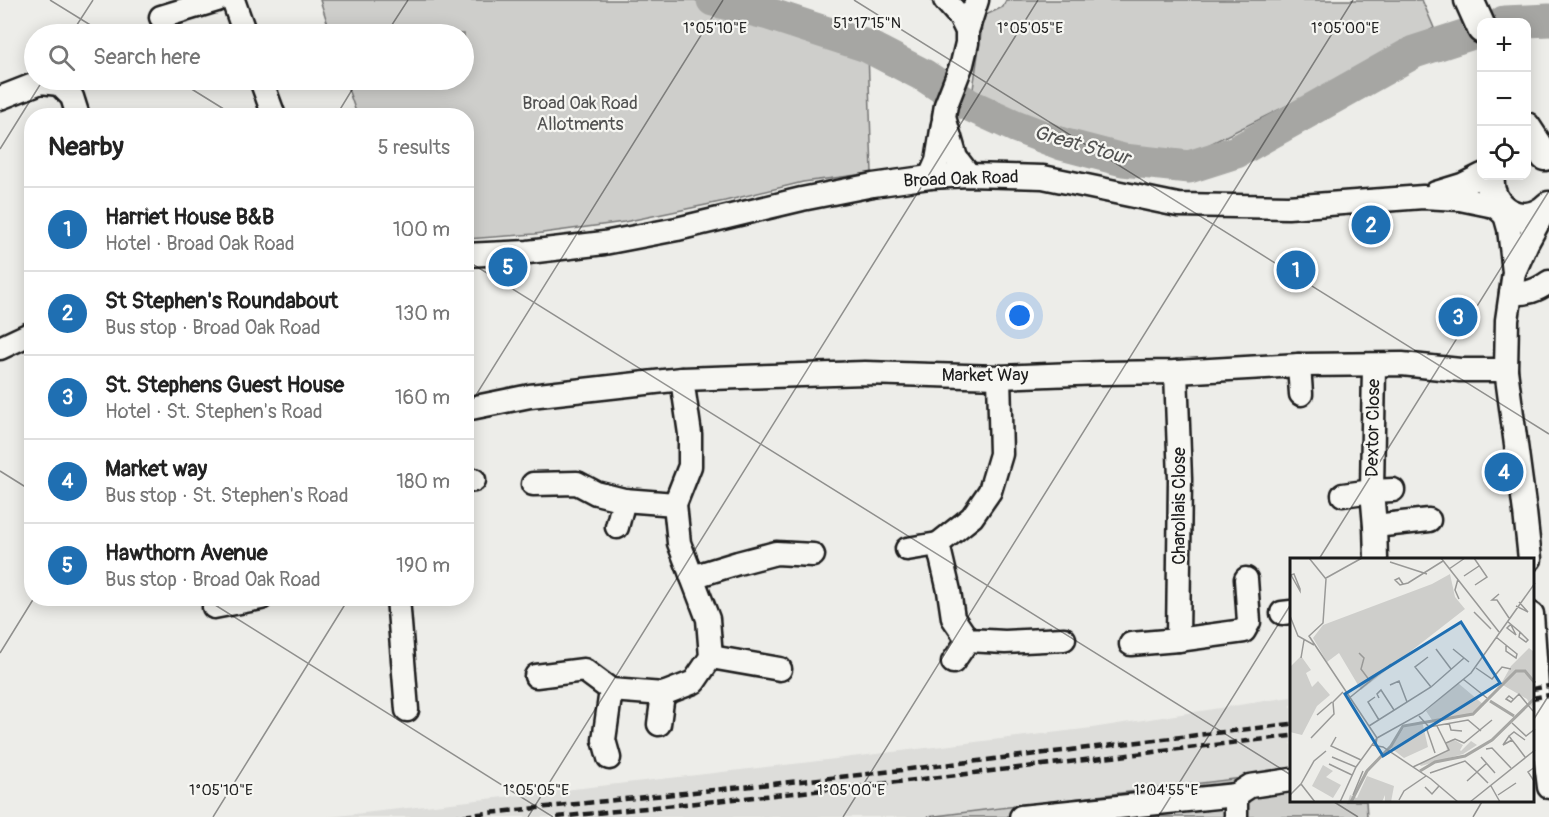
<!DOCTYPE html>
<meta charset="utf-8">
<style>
body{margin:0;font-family:Pangolin,sans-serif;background:#f6f6f6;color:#222}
.controls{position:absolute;right:18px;top:18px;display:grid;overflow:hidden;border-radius:12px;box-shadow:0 3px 15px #0003}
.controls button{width:54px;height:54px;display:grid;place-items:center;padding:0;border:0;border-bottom:2px solid #e0e0e0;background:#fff;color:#222;font:30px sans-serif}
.you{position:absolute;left:1020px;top:316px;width:21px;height:21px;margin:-15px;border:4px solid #fff;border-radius:50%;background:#1a73e8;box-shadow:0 0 0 9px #1a73e833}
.badge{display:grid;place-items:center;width:39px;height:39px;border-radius:50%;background:#1f6fb2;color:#fff;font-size:20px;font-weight:700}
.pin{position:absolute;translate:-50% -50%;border:3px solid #fff;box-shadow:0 2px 6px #0006}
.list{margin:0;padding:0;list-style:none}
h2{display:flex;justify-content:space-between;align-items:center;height:78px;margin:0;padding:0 24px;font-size:26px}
h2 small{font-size:20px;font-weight:400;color:#767676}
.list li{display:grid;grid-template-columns:39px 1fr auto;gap:18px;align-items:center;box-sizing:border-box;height:84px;padding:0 24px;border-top:2px solid #e0e0e0}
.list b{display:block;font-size:22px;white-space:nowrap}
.list p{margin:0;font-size:20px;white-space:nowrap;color:#767676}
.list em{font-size:20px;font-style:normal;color:#767676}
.icon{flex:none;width:33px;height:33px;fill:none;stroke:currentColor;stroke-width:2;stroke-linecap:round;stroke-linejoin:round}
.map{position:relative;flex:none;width:1549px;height:817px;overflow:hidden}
.search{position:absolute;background:#fff;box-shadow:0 3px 15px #0003;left:24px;top:24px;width:450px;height:66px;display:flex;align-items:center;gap:15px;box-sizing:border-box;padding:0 21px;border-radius:33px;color:#767676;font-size:22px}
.panel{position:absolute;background:#fff;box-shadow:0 3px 15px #0003;left:24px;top:108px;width:450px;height:498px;border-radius:24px}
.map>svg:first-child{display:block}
.built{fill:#ddddda}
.green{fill:#cececb;stroke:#757574;stroke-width:1.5}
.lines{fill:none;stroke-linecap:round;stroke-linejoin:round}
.river{stroke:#a6a6a3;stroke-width:33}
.minor-casing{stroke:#1c1c1c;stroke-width:27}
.major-casing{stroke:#1c1c1c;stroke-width:33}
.minor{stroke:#f6f6f2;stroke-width:22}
.major{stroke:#f6f6f2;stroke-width:28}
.rail{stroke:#1c1c1c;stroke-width:4.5;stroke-dasharray:9 4.5;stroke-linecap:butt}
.ticks{fill:none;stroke:#1c1c1c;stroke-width:1.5;stroke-opacity:0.45}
.labels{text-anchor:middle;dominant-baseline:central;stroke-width:4.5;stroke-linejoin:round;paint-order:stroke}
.park-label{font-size:18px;fill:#515151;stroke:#f6f6f2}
.street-label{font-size:18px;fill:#1c1c1c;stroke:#f6f6f2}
.water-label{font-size:20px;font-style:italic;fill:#535352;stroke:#f6f6f2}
.inset-river{fill:none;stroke:#a6a6a3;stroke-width:3}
.inset-road{fill:none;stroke:#999997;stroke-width:1.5}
.view{fill:#1f6fb2;fill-opacity:0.15;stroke:#1f6fb2;stroke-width:3}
.inset-edge{fill:none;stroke:#1c1c1c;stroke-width:3}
.ticks-label{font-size:15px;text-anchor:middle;fill:#1c1c1c;stroke:#f6f6f2;stroke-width:4.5;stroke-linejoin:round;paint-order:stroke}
</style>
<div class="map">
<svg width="1549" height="817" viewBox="0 0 1549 817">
<rect width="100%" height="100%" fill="#edede9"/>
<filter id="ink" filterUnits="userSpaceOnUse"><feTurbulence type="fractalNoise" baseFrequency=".0167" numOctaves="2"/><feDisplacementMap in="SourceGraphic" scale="12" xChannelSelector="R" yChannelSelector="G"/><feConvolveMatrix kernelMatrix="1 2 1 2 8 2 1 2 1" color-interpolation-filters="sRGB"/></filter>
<g filter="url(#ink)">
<path class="built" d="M1291,697v75l-364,45h-598l473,-54 290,-35z"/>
<g class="green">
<path d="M320,0h375l17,6 56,13 100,32 4,122 -69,9 -78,19 -101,21 -89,12 -68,5 -1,-123 -109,-1 -12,-35h119v-46h-133z"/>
<path d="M1006,0h416l12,28 -56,32 -178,89 -37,8 -68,-13 -123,-48 10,-69 -5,-8 26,-12z"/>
<path d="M1291,772v28l75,1 1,16h-440z"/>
</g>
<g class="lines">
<g class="river">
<path d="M713,0l56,14 98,32 58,30 44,29 46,21 47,18 61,16 66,7 47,-15 178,-100 68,-22"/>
<path d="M1504,22l45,-2"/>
</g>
<g class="minor-casing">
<g id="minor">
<path d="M233,0l12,34"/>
<path d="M945,0l15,17 7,14v12l-5,21 -16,41 -2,12 12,41 13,17"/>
<path d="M161,17l56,-17"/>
<path d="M967,31l10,-31"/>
<path d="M261,80l13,36"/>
<path d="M0,98l41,-16 18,2 13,13 6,19"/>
<path d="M930,177l7,-16 6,-37"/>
<path d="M1436,193l26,-8 20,-10"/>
<path d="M1504,211l5,18 5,43 -7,48 -1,50 19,142 5,47"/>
<path d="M466,255l62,-3 76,-9 73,-14 125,-30 71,-14 57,-8 39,-2 74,2 135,28 110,2 135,-10 37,2 39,8"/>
<path d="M1515,270l12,-27 18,-33"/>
<path d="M1511,293c16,1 25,-2 38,-11"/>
<path d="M0,348l32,-15"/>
<path d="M1299,365l2,29"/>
<path d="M1374,365l-2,126 3,35 1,33"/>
<path d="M1176,372l4,107 -2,161 66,-9 5,-9 -3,-43"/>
<path d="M999,377l2,77 -11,37 -18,26 -34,27 11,47 4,27 15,22 37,2 59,-3"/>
<path d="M466,409l64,-13 152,-17 183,-6 134,4 103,-4 74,-1 123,-7 103,-1 58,6h46"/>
<path d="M466,481l8,-1"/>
<path d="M533,484l44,-1 19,10 28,7 51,4"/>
<path d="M1343,495l29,-4 21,-1"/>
<path d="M1375,526l54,-6"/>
<path d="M617,527l7,-27"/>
<path d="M907,549l31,-5"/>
<path d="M692,577l46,-14 38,-10 37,2"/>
<path d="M398,598l9,112"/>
<path d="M214,607l47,-9"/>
<path d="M1282,613l9,-1"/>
<path d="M1532,614l5,74 12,99"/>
<path d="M1131,644l47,-4"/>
<path d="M711,657l69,12"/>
<path d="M953,662l15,-22"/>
<path d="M536,676l48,-6 27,20 52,4 31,-12 17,-25 -3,-38 -29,-76 -4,-39 15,-38v-32l-8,-55"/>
<path d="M659,724l4,-30"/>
<path d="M609,758l-5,-18 7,-50"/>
<path d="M1021,817l215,-22"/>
<path d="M1236,817v-22l14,-9 41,-6"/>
</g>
</g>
<g class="major-casing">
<g id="major">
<path d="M1469,0l13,29"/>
<path d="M1526,127l19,29"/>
<path d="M1490,176c-4,34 34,55 59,30"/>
</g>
</g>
<use href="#minor" class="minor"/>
<use href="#major" class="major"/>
<g class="rail">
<path d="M1532,689l17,-3"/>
<path d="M1532,698l17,-3"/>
<path d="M450,817l409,-42 432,-51"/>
<path d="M557,817l306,-31 428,-50"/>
</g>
</g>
</g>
<path class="ticks" d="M50,0l55,34M854,0l695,434M71,34l22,-34M386,34l22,-34M177,80l58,36M336,116l22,-36M0,149l43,-69M466,260l825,515M466,411l257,-411M0,471l32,20M1319,559l230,-368M204,598l349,219M0,653l34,-55M1532,722l17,-27M1331,800l27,17M213,817l136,-219M528,817l510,-817M843,817l510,-817M1158,817l133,-213M1473,817l10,-17"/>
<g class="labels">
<g class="park-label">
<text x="580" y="103">Broad Oak Road<tspan x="580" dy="21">Allotments</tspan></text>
</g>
<g class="street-label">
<text transform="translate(961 179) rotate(-2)">Broad Oak Road</text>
<text x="985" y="375">Market Way</text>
<text transform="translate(1373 428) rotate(-89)">Dextor Close</text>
<text transform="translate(1179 506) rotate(-90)">Charollais Close</text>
</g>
<g class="water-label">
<text transform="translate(1082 145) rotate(16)">Great Stour</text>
</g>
</g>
<g transform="translate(1290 558)">
<rect width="244" height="244" fill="#edede9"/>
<path d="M160,16l5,23 10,12 -104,81 -22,-37 -12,9 -14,-24 10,-13 109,-41zM239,90l5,4v51l-3,4 -4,-8 -26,-15 10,-18zM11,98l10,14 -5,3 6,14 6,-6 12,14 -13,11 -15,29 -12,-3v-65zM168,125l26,22 -17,11 -35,4 -6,-9zM132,163l6,26 -24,11 -13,-10 14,-22zM163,181l10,6 -3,5 1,1 10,-10 6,4 -14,9 -42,12 -2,-2 28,-13 -1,-8zM33,207l10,6 -7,6 15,8 -8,13 -21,-12zM77,218l27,10 -3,16h-6v-7l-3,7h-34l2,-7 7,3z" fill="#cececb"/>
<path class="inset-river" d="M200,143l24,15M130,213l15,-9 30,-6 27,-16 43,-42M61,244l16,-31 24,-25 12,-20 70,-12 43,-43h9l10,12"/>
<path class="inset-road" d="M19,0l17,21M151,0l58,74M184,0l13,19 -12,8M100,4l37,12M159,11l16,-11M4,16l6,15v2l-9,-16zM174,18l15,-10M36,20l36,-20M36,21l-3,44 -14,13 68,102M168,21l-3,11 4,9M113,26l-4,-6 -4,2 5,5 8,-2 35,-22M209,36l-7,6h5l12,18M226,48l12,6 -9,-10M184,54l17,17M0,58l8,20 16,9M217,63l13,11 8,8 -2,2 -7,-5 1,-5M221,66l-4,4 9,7 -5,-10M206,79l21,17 -1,4 -10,-7v-6M146,91l15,20M163,91l16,13M138,99l-13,10 16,20M11,100l3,-18M186,110l16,11 10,-12 9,2M173,121l24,19M80,123l21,-17M100,127l9,-4 8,21M85,139l-7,5 11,18M89,140l-2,-4 4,-4 13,20M58,141l22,-18 -9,-12 3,-11 -5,-5M223,141l-4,-3 -3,3 5,3 8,-8 14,17M27,157l15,-13M129,158l10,11 39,-7 13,11M159,165l2,7 11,1M222,165l14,13 9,-7M79,168l62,-39 33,-29M136,169l9,26M219,178l5,-4 11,8M46,179l-5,9 30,14M21,180l23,-24 -1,-12 10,-10M87,180l45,-25 49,-40 64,-90M222,182l-9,5 6,-9 3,4 4,5 9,12M156,185l9,-4 9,4M174,185l28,-23M82,187l11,2 48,32 27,23M196,191l6,-1 19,20M42,199l24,10M191,199l14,16M39,206l23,11M123,209l36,-17 -12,-24M140,215l35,-12 12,11 10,-9M177,223l10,-9 11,11M244,223l-6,-9 7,-5M11,226l13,-23 12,-10M201,228l9,16M135,229l7,7 7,-8M0,237l11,-11 14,18M63,237l10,-24M208,237l18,-12M109,242l5,-9 22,-15M50,244l16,-35 21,-29 -1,6M180,244l65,-52"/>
<path class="view" d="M171,64l39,61 -117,73 -38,-62z"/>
<rect width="244" height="244" class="inset-edge"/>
</g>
<g class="ticks-label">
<text x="867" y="28">51°17'15"N</text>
<text x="715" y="33">1°05'10"E</text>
<text x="1030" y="33">1°05'05"E</text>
<text x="1345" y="33">1°05'00"E</text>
<text x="221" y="795">1°05'10"E</text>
<text x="536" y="795">1°05'05"E</text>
<text x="851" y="795">1°05'00"E</text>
<text x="1166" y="795">1°04'55"E</text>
</g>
</svg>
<div class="controls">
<button>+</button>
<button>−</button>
<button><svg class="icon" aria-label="locate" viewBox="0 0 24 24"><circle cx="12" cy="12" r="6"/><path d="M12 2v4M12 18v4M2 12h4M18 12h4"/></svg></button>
</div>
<div class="you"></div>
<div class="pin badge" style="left:1296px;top:270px">1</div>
<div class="pin badge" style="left:1371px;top:225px">2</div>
<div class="pin badge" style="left:1458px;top:317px">3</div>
<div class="pin badge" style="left:1504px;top:472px">4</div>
<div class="pin badge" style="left:508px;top:267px">5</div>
<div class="search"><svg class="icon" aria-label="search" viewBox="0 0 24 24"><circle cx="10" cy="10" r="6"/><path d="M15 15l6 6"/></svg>Search here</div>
<section class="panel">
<h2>Nearby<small>5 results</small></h2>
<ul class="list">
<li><span class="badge">1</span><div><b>Harriet House B&amp;B</b><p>Hotel · Broad Oak Road</p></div><em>100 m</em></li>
<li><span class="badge">2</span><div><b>St Stephen's Roundabout</b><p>Bus stop · Broad Oak Road</p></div><em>130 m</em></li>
<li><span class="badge">3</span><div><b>St. Stephens Guest House</b><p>Hotel · St. Stephen's Road</p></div><em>160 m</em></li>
<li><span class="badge">4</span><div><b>Market way</b><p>Bus stop · St. Stephen's Road</p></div><em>180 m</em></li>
<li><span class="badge">5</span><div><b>Hawthorn Avenue</b><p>Bus stop · Broad Oak Road</p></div><em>190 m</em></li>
</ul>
</section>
</div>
